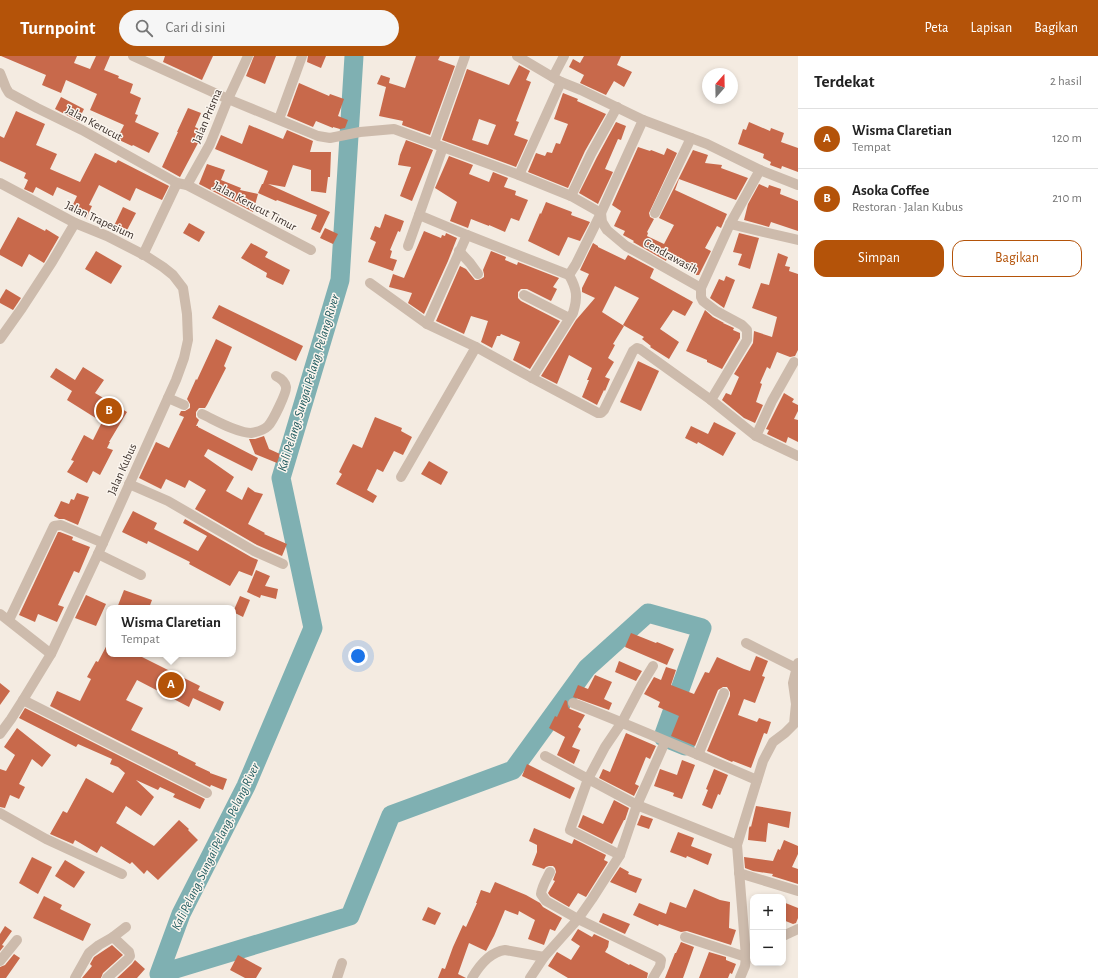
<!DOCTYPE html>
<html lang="id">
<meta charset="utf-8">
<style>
body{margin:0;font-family:"Alegreya Sans",sans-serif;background:#f6f6f6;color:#222}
.controls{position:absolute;right:12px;bottom:12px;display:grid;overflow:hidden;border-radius:8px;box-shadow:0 2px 6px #0003}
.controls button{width:36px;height:36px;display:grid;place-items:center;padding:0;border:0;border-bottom:1px solid #e0e0e0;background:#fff;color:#222;font:20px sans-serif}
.compass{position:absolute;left:702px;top:12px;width:36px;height:36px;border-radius:50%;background:#fff;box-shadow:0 2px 6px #0003;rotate:20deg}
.you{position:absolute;left:358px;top:600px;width:14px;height:14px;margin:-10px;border:3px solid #fff;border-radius:50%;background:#1a73e8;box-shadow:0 0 0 6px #1a73e833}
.badge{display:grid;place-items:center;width:26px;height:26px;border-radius:50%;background:#b45309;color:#fff;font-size:13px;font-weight:700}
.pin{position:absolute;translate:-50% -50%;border:2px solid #fff;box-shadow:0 1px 4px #0006}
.popup{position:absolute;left:106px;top:549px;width:130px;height:52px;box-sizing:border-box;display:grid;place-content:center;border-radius:8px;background:#fff;filter:drop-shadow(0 1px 3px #0005);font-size:13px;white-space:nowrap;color:#767676}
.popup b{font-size:15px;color:#222}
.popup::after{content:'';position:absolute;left:50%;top:100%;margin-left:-8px;border:8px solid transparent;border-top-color:#fff}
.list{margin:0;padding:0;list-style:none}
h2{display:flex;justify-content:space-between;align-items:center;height:52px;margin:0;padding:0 16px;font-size:17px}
h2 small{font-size:13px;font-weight:400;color:#767676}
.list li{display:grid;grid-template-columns:26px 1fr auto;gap:12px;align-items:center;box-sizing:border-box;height:60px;padding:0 16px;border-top:1px solid #e0e0e0}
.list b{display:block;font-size:15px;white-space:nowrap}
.list p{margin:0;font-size:13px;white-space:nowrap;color:#767676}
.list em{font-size:13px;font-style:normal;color:#767676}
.actions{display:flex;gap:8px;padding:12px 16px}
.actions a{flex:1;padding:9px 0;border:1px solid #b45309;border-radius:12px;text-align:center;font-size:14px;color:#b45309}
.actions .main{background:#b45309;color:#fff}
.icon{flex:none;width:22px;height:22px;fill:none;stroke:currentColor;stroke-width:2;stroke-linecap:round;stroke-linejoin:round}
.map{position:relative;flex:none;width:798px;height:922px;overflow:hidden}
header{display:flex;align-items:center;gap:24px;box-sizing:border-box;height:56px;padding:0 20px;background:#b45309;color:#fff}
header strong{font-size:19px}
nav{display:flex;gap:22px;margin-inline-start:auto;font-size:14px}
.search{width:280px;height:36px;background:#f6f6f6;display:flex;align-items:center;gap:10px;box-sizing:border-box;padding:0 14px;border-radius:22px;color:#767676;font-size:15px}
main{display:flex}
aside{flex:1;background:#fff}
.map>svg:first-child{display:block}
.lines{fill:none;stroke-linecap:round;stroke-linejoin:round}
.river{stroke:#7fb0b2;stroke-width:19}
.building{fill:#c8694b;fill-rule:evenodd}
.minor{stroke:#cdbbac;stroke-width:10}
.labels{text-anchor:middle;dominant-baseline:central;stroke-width:3;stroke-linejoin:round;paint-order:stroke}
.street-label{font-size:12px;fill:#3b302b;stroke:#fbf5ee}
.water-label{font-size:13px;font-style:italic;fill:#1f5a5e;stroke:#fbf5ee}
</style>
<header>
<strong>Turnpoint</strong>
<div class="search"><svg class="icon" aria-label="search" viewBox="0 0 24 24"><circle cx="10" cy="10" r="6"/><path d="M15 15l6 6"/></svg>Cari di sini</div>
<nav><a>Peta</a><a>Lapisan</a><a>Bagikan</a></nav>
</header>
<main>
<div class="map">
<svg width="798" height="922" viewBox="0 0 798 922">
<rect width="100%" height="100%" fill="#f4ebe1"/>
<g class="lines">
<path class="river" d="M354,0l-14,224 -59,198 32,150 -67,158 -65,128 -22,60 191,-58 41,-101 122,-45 74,-102 61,-55 54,15 -39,109 22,9"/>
</g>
<g class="building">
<path d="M1,0h76l-3,7 16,6 6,-13h14l-6,14 15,6 -1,2 15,6 -3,9 11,5 -6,16 3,1 -3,7 24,11 -10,20 -16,-8 -1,1 -15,-7 7,-14 -34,-15 7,-16 -31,-14 -5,13 -19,-8 4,-10z"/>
<path d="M165,0h48l-11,24 -39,-18z"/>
<path d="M254,0h22l-11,28 -19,-8z"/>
<path d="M308,0h18l-5,12 -14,-6z"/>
<path d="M416,0h24l-2,4 17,6 -25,69 -28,-10 1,-4 -24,-5 7,-29 -9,-3 4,-9 9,3 -1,5 16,5z"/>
<path d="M584,0h37l-4,9 15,7 -8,15 -10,-6 -8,14 -26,-12 4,-8 -15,-8 4,-8 7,4z"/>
<path d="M519,9l11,6 -4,9 5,2 -15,39 3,1 -5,13 14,5 -12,27 -74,-27 25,-71 42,16zM479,63l17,6 -8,20 -16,-5z"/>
<path d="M299,27l30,13 1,-2 14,5 -6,17 10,4 -3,8 -5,1 -7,-2v1l-17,-7 -3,6 -26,-11z"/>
<path d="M563,37l15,6 -1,2 29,13 -21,37 -17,37 -40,-16 8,-19 9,3 2,-4 5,1 4,-10 4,1 8,-20 -14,-5z"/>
<path d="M61,41l23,12 -6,12 -23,-12z"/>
<path d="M188,52l13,5 -6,14 4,2 -6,12 5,2 -18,34 -18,-10 16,-35h-1z"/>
<path d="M16,55l29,13 -9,21 21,9 -7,15 30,13 15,-29 21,10 2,-3 51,26 -7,14 -26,-12 -6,13 -31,-16 -10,20 3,1 -6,13 -16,-8 7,-15 -20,-9 -4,9 -17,-9 -3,6 -9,-4 4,-9 -4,-2 2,-5 -26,-12v-25l4,2z"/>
<path d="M616,66l10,4 -5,14 -3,-1 -13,30 8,3 -15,32 -19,-11 18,-36z"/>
<path d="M749,66l21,9 1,-3 13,5 -3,9 17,6v24l-16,-6 -1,3 -11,-4 1,-3 -8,-4 1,-4 -26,-10 5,-15 3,1z"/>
<path d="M249,69l34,14 4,-9 26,11 -3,11h21l-1,25h-2l-2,16 -15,-2v-21l-18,-5 -8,22 -17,-3 62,28 -10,21 -9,-4 6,-14 -40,-15 -1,1 -18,-8 4,-9h1l5,-13 -53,-22 6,-14 21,9z"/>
<path d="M406,84l27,10 -21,51 -12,-5 11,-29 -13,-2 2,-10z"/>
<path d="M638,91l12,4 1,-1 13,5 3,-7 10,5 -28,60 1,4 4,2 -7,13 1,1 -1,3 17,8 10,-19 -15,-7 34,-68 15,5 -3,8 17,2 -1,3 27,10 -12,22 -57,-21 -4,11 52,24 -6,14 -4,-2 -12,22 6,3 -12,24h-3l-8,-5v-1l-21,-11 -1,3 -33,-19 1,-1 -11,-6 2,-4 -11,-5 7,-15 -9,-6z"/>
<path d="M449,100l24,9 -4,9 20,8 4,-10 15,6 -4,9 12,4 -1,4 13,5 -9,21 -8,-3 -6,14 -16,-7v1l-18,-7 -3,9 -18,-7 7,-19 -22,-14z"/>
<path d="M207,108l18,6 -4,10 20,8 -1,2 18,4 -5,18 -54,-28z"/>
<path d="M759,128l9,4 1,-3 12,4 -1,5 18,7v30l-27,-9 -2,5 -25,-7 4,-16z"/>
<path d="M546,146l26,10 -1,3 19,7 -10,19 -12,-4 -9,19 -31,-15 12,-28 1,1z"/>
<path d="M123,151l13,6 -12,23 -12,-6z"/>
<path d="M385,158l19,7 -4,11 -2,-1 -8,19 2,1 -2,7 7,2 -4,11 -25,-9 8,-20 -6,-3 5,-13 5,2z"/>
<path d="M18,161l27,14 1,-2 13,8 -15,26 -15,-9 -7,13 -22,-12v-5z"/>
<path d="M189,167l16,9 -6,10 -16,-9z"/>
<path d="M325,172l13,6 -5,10 -13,-6z"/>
<path d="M424,175l17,7 1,-3 3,1 1,-3 11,5 -9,23 -24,53 -16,-11 4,-10 -23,-6 4,-13 11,4z"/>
<path d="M739,177l20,5 -9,31 -12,-4 4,-11 -9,-2z"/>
<path d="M251,187l17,9 -3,5 25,13 -7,15 -17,-8 1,-4 -26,-15z"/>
<path d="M593,187l5,3v1l27,13 3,-5 26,14 -4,9 43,24 -8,14 -12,-6 -13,19 19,13 -10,17 -19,-12 1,-1 -9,-7 2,-2 -21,-12 16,-27 -24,-12 -13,26 22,14 -11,18 2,1 -7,13 6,4 -9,15 5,2 -5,12 -1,-1 -7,15 -15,-8 7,-17h-2l5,-12 -23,-13 -12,29 -16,-8 35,-56 19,-22 -13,-6v-4l7,-14 -9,-4z"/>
<path d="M96,195l26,15 -11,18 -26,-15z"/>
<path d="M491,195l15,6 -1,3 12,5 1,-3 41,16 -6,9 4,2 -6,12 -24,-12h-6l-3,3v6l3,3 39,20 -30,48 -17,-9 7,-18 -19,-8 -1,2h-3l-5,12 -11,-6 7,-21 -17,-5 -7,18 -28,-13 24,-55 6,3 9,11h3l3,-1 3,-2v-3l-1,-4z"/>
<path d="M778,197l10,4 -3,9 5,1 -1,4 9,3v76l-3,6 -5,1 -13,-5 -7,17 -3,-2 -7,16 2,1 -6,18 7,3 -8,18 -11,-5 -22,-18 4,-7 5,2 8,-18 -5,-3 19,-31 1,-12 18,6 5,-20 -25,-9 9,-25 8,2z"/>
<path d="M726,220l9,4 -11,28 -14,-10 9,-19 5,2z"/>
<path d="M6,233l15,9 -8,12 -13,-7v-4z"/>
<path d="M219,249l84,41 -7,15 -84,-43z"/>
<path d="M705,254l8,7 11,6h-1l11,5 -1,2 7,3v5l-18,31 -15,-7v-2l-21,-9z"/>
<path d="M216,283l16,8 -8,19 2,2 -19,37 -2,3h-6l-3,4v5l3,3 -3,6h2v1l60,31 -6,13 -44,-22 -4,7 30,21 -8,14 16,9 6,-13 7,5 8,2 -15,30 17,9 -1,1 23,10 -5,12 -25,-11 -62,-36 11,-19 -17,-10 -4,8 -19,-9 -5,10 -22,-11 17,-36 13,6 15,-31 -5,-2 2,-4h4l5,-3v-4l-3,-5 9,-20 1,1z"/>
<path d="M638,305l21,10 -18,40 -21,-9z"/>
<path d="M83,311l21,13 -9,13 32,19 -18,30h1l-3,6 6,2 -13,25 -7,-4 -6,12 -20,-11 7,-11 -3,-1 13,-25 9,5 9,-18 -35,-22 5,-9 -22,-14 6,-9 19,12z"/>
<path d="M784,337l10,6 -2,3 6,3v6l-4,8 4,1v22l-10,-5 -2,6 -19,-9 2,-4 -3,-1z"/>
<path d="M375,361l27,11 -1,3 11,6 -9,18 -9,-4 -11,21 -6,-3 -10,21 10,6 -4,7 -37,-19 6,-10 -3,-2 14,-28 9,4z"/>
<path d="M714,366l22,11 -13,23 -25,-14 -1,2 -12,-6 6,-12 17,8z"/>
<path d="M264,380l5,13 11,5 -3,9 -22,-9 -6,-15h6z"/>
<path d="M429,405l19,11 -7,13 -20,-11z"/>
<path d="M77,437l12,4 -11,28 -14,-6h-5l-5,-3 7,-15 8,3 2,-5 3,1z"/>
<path d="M133,455l24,12 -3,6 44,22 9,-15 -24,-13 2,-4 66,38 7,3 -6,16 -13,-5 -9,15 -41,-22 1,-2 -42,-21 -1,3 -25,-12z"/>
<path d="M58,476h2l13,5 -1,3 18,7 -11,26 -5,-2 -16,34 6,2 -7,15 -19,-8 -3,8 -16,-7z"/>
<path d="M256,514l14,6 -5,10 13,3 -2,10 -15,-4 -1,3 -13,-6z"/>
<path d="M124,534l28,10 -3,8h-32z"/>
<path d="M86,539l20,9 -10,22 -21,-8z"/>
<path d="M240,540l10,4 -7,17 -10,-5z"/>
<path d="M631,577l25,10 1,-1 17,7 -7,16 -42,-18z"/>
<path d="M109,585v13h27l64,32 -2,4 26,12 -4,9 -27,-13 -4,9 -52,-27 -11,20 17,8 -12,22 47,22v2l18,9 -1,2 15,7v1l17,6 -4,11 -12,-5 -1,2 -160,-81 7,-15 23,10 11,-22 -4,-2 9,-16 2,1z"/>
<path d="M756,600l12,5 -6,15 3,1 -10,26 -11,-4 -6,16 19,7 2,-4 12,4 -4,12 -3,-1 -13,35 -18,-7 -1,1 -25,-11 23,-55v-4l-3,-5h-4l-5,3 -23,56 -24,-10 8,-20 -21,-9 2,-5 -16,-8 10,-17 7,3 5,-13 10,3 -5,15 23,9 11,-22 4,1 8,-16 27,12 6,2z"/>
<path d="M619,605l23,10 -6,10 -21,-9z"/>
<path d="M595,619l17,7 -8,17 8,4 -3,7 -36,-13 5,-12 10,4z"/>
<path d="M0,627l10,8 -10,14z"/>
<path d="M565,644l2,1 1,6 2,2 15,6 -7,12 3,2 -9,18 8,3 -6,14 -17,-9 8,-18 -16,-9 6,-12 2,1z"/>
<path d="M25,652l180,91 -5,10 -27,-12 2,-3 -15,-7 -2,3 -22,-10 18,17 -13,19 -15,-10 -10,17 38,23 25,-26 10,9 -1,1 10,10 -40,40 -11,-10 -3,4 -12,-12 -2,2 -29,-18 -4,7 -22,-13 -2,4 -23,-10 13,-23 4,2 19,-35 27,15 12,-20 -7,-6 -8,-3 2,-5 -34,-15 -2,3 -57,-29z"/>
<path d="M17,672l34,27 -9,12 -10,-8 -13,25 6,3 -6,12 -9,-4 -5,13 -5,-1v-38l6,2 9,-16 -11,-8z"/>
<path d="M626,677l30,13 -6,13 -4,-2 -11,27 4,2 -5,10 -35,-18 4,-9 7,3z"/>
<path d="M682,704l13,5 -13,34 -9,-3 1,-3 -20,-7 6,-17 17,6z"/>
<path d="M527,708l48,24 -5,11 -48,-23z"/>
<path d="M714,713l14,6 -8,20 -2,-1 -6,15 -10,-4 6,-15 -2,-1z"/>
<path d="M614,744l15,8 -4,12h-1l-12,24 -34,-17 5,-12 20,9z"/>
<path d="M756,750l35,6 -2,16 -21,-5 -2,19 -18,-2 1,-12 1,-2 1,1z"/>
<path d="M641,759l12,4 -4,10 -12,-4z"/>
<path d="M534,772l38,16 2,-5 32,16 -2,5 4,2 -22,35 -8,-4 -9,14 -19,-11 -2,-3 7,-12 -2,-1 3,-8 -1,-4 -2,-2h-4l-3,1 -2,2 -12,-4 5,-13v-7l-8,-4z"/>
<path d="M678,776l16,6 -3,8 21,8 -4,11 -21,-9 -1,2 -16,-6z"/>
<path d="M784,784l14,6v8l-6,13 6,2v15l-26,-8 1,-2 -20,-3 -8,-3 -1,-11 29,4 5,-12 2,1z"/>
<path d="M32,801l20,10 -14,27 -19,-11z"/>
<path d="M65,804l20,12 -11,16 -19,-12z"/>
<path d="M620,811l9,5 -1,2 14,5 -6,14 -26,-11z"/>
<path d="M495,826l31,13 14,8 3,4 19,11 -7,13 -5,-2 -6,16 -16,-6 7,-19 -16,-9 -1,4 -13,-5 -11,26 -8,15 -17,-8 -11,31 8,4h-28l4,-10 3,1 8,-22 10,-22 3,2 11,-24h-1l5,-13 9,3z"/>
<path d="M694,833l26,11 10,2 -1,26 7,2 -5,15 -44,-14 -6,1 -22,-8 -1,2 -25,-11 6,-12 27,11 4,-12 16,6z"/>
<path d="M44,840l18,9 -2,4 31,15 -8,17 -50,-23z"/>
<path d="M783,846l15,6v10l-2,5 -3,1 -10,-4z"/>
<path d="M428,851l13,6 -6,12 -13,-5z"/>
<path d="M603,857l27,11 -5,10 -26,-12z"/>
<path d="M5,870l7,5 -10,14 2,1 -4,5v-17z"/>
<path d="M578,873l14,8 2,-3 15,7 -1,6 -3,5 24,13 1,-1 18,9 -1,5h-79l-20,-12 9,-14 14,8 9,-14 -9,-6z"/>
<path d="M681,886l13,5 -11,31h-18l10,-25h1z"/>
<path d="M112,889l11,10 -20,18 -2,5h-19l10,-12 -2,-2 4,-7z"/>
<path d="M709,896l17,5v3l10,4 -4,10 -2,-1 -2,5h-29z"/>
<path d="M14,898l6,4 -14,20h-6v-11l5,-2z"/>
<path d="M238,899l24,13 -6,10h-11l-15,-8z"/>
<path d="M135,904l10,9 -8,9h-20l15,-14z"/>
</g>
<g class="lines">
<g class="minor">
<path d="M133,0l95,43 90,37 12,2 30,-6 34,-3 125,46 52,21 30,17 1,9 5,8 19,16 22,12 53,30v9l2,4 13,10 26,14 5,5v10l-36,60 45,36 42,20"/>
<path d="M517,0l44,26 20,8 62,30 64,24 53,26 38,15"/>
<path d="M0,17l6,15 3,5 28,15 45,22 95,53 10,2 124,65"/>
<path d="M553,21l11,-21"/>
<path d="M279,63l23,-63"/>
<path d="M434,87l31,-87"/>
<path d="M443,91l-24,68 48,20"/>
<path d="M519,119l42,-93"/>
<path d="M0,127l75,40 32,13 39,20 17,11 10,8 10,13 4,26 1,26 -4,18 -8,22 -78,174 -47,100 -28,46 -12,19 -11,15"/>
<path d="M187,129l23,-41 18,-45 20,-43"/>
<path d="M571,140l20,-42 26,-47"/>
<path d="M655,157l36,-75"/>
<path d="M730,168l68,16"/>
<path d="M408,190l11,-31"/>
<path d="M459,195l11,12 8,11"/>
<path d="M143,199l34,-72"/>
<path d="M370,227l57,41 49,23 56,31 66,35h3l3,-3 29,-59 4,-3 3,1 71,51"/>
<path d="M701,232l29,-64 30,-54"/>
<path d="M524,239l45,23"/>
<path d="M427,268l40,-89 102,40 7,-11 25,-51 42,-93"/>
<path d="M0,283l22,-31 30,-46 23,-39"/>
<path d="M532,322l41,-65c5,-16 4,-24 -4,-38"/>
<path d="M168,342l16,7"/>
<path d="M202,358c13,6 35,19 49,19 6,-1 13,-3 17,-7 5,-5 19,-34 18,-39 -1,-6 -6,-9 -10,-11"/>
<path d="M756,380l16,-35 22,-39"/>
<path d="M401,421l75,-130"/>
<path d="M129,428l39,17 86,50 29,13"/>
<path d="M98,498l43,21"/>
<path d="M0,558l51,40"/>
<path d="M9,564l45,-94 7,-1 42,18"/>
<path d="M746,587l50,25"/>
<path d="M23,644l184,93"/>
<path d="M573,647c62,24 123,51 184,77"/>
<path d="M698,699l26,-62"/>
<path d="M545,700l92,49 100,40"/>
<path d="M0,757l46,26 76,35"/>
<path d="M620,799l-50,-25 18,-51 17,-32 17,-25 20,-38 11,-18"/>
<path d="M550,816c-4,8 -8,14 -9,22l5,7 32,18 81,39 2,2 -1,6 -7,12"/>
<path d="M739,817l59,18"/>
<path d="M783,880l15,-7"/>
<path d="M685,881l61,20 7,-4"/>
<path d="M0,905l17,-21"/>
<path d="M75,922l14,-25 10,-8 14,-8 13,-10"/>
<path d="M107,922l21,-19 2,-3 -1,-4 -16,-15"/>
<path d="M337,922l5,-15"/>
<path d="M472,922c7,-12 18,-26 33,-28l39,7"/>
<path d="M530,922l14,-21 34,-38 14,-20 28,-44 17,-50 28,-63"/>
<path d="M740,922l5,-12 1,-9 -9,-112 26,-84 10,-19 12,-9 9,-9 2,-20 -3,-21 5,-20"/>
</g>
</g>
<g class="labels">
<g class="street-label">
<text transform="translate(207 60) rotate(-67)">Jalan Prisma</text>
<text transform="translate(94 67) rotate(28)">Jalan Kerucut</text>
<text transform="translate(255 150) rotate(28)">Jalan Kerucut Timur</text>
<text transform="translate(100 164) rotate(25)">Jalan Trapesium</text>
<text transform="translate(671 200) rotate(29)">Cendrawasih</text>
<text transform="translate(122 413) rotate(-66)">Jalan Kubus</text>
</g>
<g class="water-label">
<text transform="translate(309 327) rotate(-73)">Kali Pelang, Sungai Pelang, Pelang River</text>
<text transform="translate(216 791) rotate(-64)">Kali Pelang, Sungai Pelang, Pelang River</text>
</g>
</g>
</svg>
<div class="controls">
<button>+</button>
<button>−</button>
</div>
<svg class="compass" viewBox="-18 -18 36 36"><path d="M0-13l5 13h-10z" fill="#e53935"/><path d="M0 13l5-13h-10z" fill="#767676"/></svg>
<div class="you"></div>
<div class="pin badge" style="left:171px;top:629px">A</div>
<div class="popup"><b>Wisma Claretian</b>Tempat</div>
<div class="pin badge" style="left:109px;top:355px">B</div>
</div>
<aside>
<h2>Terdekat<small>2 hasil</small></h2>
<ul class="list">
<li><span class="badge">A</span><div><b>Wisma Claretian</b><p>Tempat</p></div><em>120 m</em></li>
<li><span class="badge">B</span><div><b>Asoka Coffee</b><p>Restoran · Jalan Kubus</p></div><em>210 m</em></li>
</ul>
<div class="actions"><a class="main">Simpan</a><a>Bagikan</a></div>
</aside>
</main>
